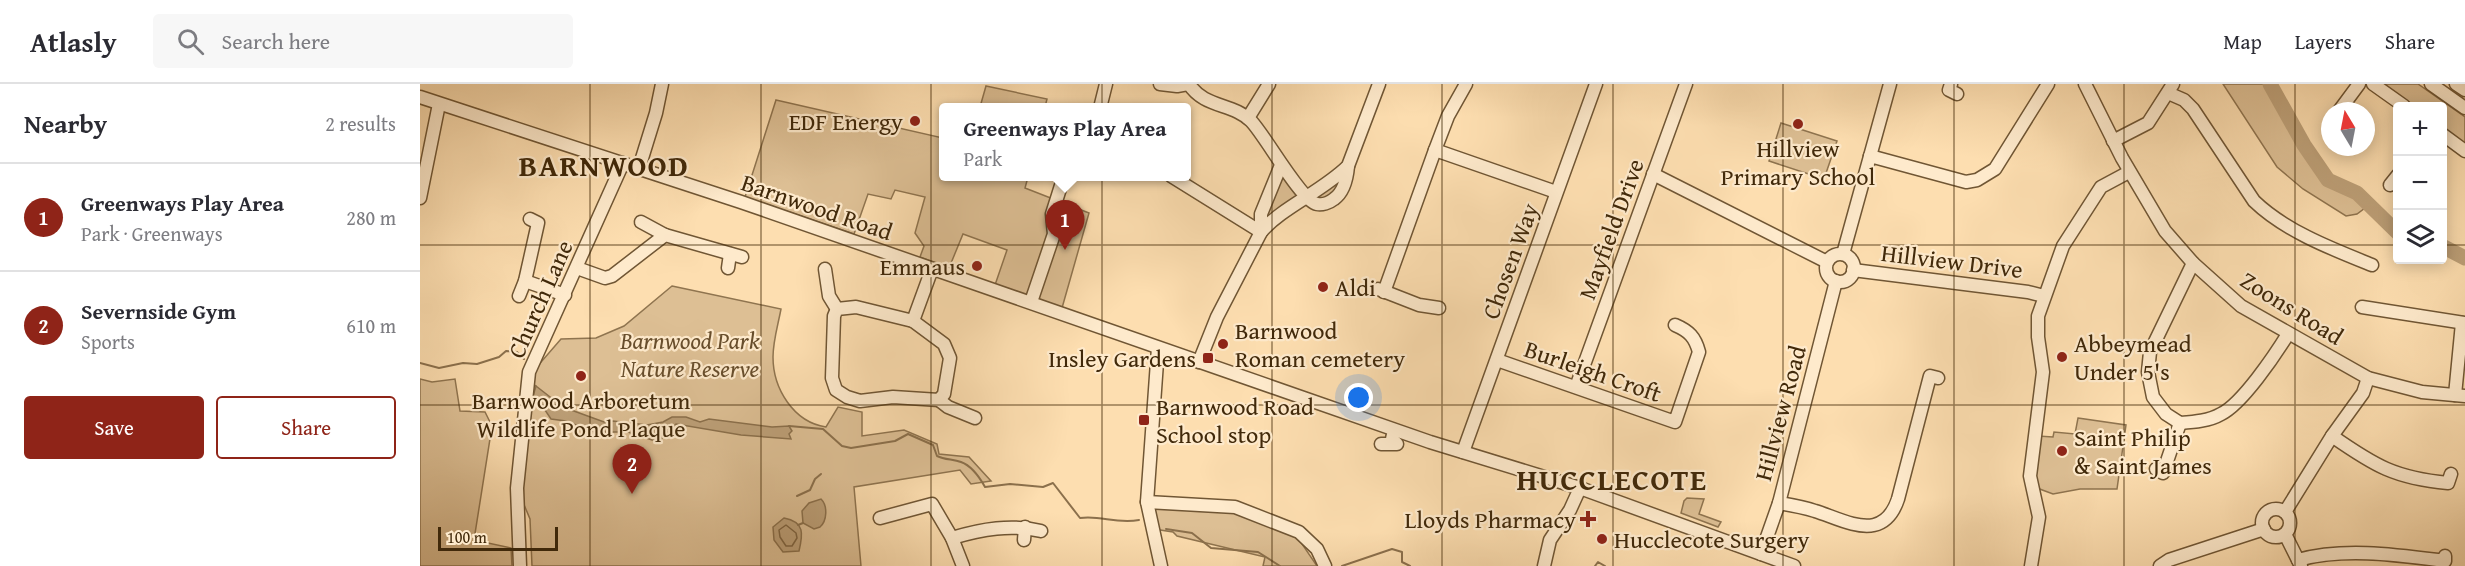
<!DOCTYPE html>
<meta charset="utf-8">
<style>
body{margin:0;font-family:"Gentium Book Plus",serif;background:#f7f7f7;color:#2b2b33}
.controls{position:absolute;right:18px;top:18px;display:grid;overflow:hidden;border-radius:6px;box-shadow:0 3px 15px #0003}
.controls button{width:54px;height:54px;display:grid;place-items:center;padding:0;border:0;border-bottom:2px solid #e1e1e2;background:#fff;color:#2b2b33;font:30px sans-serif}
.compass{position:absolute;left:1901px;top:18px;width:54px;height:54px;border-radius:50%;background:#fff;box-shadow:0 3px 15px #0003;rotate:350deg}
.scale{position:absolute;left:18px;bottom:15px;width:120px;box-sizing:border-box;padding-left:6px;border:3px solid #41290a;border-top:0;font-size:16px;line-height:21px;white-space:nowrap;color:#41290a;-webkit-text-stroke:4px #feeacc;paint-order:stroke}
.you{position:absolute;left:939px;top:314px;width:21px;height:21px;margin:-15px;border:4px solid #fff;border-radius:50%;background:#1a73e8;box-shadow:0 0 0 9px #1a73e833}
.badge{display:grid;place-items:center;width:39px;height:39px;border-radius:50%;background:#8f2418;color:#fff;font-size:20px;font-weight:700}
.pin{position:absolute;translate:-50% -50px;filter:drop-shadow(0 2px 3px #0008)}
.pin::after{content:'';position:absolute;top:32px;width:21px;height:18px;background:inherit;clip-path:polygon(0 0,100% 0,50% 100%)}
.popup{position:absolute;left:519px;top:19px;width:252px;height:78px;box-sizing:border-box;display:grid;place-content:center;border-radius:6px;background:#fff;filter:drop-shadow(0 2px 4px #0005);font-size:20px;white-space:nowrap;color:#7c7c81}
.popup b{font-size:22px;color:#2b2b33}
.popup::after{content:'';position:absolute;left:50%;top:100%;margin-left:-12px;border:12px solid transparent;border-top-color:#fff}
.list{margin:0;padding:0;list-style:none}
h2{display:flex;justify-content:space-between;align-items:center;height:78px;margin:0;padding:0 24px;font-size:26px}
h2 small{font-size:20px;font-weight:400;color:#7c7c81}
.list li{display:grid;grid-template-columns:39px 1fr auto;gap:18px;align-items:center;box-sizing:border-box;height:108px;padding:0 24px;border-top:2px solid #e1e1e2}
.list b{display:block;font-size:22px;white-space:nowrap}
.list p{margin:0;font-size:20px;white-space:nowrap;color:#7c7c81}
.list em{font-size:20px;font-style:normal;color:#7c7c81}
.actions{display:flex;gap:12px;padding:18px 24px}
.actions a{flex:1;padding:14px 0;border:2px solid #8f2418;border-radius:6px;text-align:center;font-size:21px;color:#8f2418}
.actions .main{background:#8f2418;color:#fff}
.icon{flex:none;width:33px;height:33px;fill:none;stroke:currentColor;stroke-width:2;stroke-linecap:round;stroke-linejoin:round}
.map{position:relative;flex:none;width:2045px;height:482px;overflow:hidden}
header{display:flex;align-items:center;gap:36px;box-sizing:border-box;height:84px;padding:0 30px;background:#fff;border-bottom:2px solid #e1e1e2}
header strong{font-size:28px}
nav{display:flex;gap:33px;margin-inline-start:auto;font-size:21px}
.search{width:420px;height:54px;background:#f7f7f7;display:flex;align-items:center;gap:15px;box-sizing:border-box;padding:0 21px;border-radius:6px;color:#7c7c81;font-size:22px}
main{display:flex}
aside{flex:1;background:#fff}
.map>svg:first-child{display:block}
.green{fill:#ddbf94;stroke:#8f744f;stroke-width:1.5}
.water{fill:#bda078;stroke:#8b704c;stroke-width:1.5}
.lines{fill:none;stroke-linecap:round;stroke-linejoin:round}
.shore{stroke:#7f6441;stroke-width:1.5}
.stream{stroke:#8b704c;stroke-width:2}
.river{stroke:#bda078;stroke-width:15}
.minor-casing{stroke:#705634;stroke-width:15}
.minor{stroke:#feeacc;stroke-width:12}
.grid{fill:none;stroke:#41290a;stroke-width:1.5;stroke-opacity:0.55}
.poi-dot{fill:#8f2418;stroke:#feeacc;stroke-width:2}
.labels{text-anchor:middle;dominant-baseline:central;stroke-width:4.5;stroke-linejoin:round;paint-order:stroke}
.poi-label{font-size:24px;fill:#41290a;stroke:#feeacc;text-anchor:start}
.street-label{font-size:24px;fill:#41290a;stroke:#feeacc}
.park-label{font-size:24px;font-style:italic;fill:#684e2c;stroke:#feeacc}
.district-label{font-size:30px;font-weight:bold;letter-spacing:1.5px;fill:#41290a;stroke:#feeacc}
</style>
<header>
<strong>Atlasly</strong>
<div class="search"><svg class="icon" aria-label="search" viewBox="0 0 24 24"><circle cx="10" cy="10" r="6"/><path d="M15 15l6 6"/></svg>Search here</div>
<nav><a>Map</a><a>Layers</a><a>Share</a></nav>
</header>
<main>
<aside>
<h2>Nearby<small>2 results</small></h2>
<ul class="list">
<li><span class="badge">1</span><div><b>Greenways Play Area</b><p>Park · Greenways</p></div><em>280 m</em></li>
<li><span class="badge">2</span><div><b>Severnside Gym</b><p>Sports</p></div><em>610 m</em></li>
</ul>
<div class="actions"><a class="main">Save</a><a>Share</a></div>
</aside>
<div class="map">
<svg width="2045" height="482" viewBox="0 0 2045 482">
<rect width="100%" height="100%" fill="#fddeb0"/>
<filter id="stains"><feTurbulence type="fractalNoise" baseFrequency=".00333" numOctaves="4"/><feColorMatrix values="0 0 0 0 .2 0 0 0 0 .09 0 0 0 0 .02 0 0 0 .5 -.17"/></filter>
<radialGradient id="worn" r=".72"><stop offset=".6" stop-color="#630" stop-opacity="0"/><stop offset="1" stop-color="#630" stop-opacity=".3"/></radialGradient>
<g class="green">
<path d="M1803,0h47l34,61 24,34 29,14 12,12 -12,9 -11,2 -43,-27 -26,-22z"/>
<path d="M1959,0h39l47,33v29l-22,-16 -1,-24h-32z"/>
<path d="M566,2l61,13 -2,8h-65z"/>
<path d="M356,16l167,38 1,38 84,1 -3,11 64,25 -27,95 -67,-23 12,-35 -44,-16 -14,34 -29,-11 4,-11 -9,-13 10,-36 -30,-7 -4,9 -23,-5 -14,40 -109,-37z"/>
<path d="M1361,39l56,18 -13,38 -55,-18z"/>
<path d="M861,77l26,39 33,-23 -4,21 -33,4 -31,20 -11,-8z"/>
<path d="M252,202l109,23c-3,16 -8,32 -8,48 0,31 20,65 53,70l12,-20 24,5v24l42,-6 33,14 2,10 30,3 22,24 -20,3 -11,-14 -106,17 7,79h-329l-2,-47 -13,-31 19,-102 -3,-2 2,-15 26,-30 35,-1 28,-12z"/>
<path d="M0,295l12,3 23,-3 5,32 25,1 7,14 -18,114 37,8 1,18h-92z"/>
<path d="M1658,334l48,7 -9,64h-37l-27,5 -16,-6 -4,-5 5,-47 15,1 1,-5 21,2z"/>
<path d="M1267,414l17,1 -5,15 22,8 -3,5 -37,-14 3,-12z"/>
<path d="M747,421l64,5 65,25 21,31h-54l2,-9 -88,-21 -4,-4 -19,-3 -3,-18z"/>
</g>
<g class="water">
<path d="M116,302l27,21 41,15 9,-1 34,4 16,-3 9,-5h14l14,5 9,-3 63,8 17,-1 3,5 -3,3 2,5 -50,-4 -65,-11 -15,15 -9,1 -24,-8h-34l-28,-11 -15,-2 -6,-9 -14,-7z"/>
<path d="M401,415c7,7 6,22 -1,28l-6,2 -11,-6 -1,-12 7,-8z"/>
<path d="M364,434c21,4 19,16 15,33l-16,1 -9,-12 -1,-13z"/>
</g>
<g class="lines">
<path class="shore" d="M366,441l10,8 1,5 -5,8h-6l-6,-9 -1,-7z"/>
<g class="stream">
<path d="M0,279l19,5 24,-5 14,1 22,-7 7,-6 11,1 7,7"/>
<path d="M369,342l34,3 19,17 9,2 44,-7 13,-7 25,11 4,11c8,4 16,3 24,6 11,4 19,16 24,25l25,-3 33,3 10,-4 27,35c21,-3 35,6 59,2"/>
<path d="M377,412l13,-6 5,-11 6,-5"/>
<path d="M378,441l5,-2"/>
<path d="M746,445l26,4 19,15 47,4 22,14"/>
<path d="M922,482l50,-17 10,3v10l8,4"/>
<path d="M1175,482l3,-4 7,4"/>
</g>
<g class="river">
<path d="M1850,0l34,61 24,35 29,13 41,40"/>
<path d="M2022,162l23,12"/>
</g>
<g class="minor-casing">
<g id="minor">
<path d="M740,0l17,2 11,-2"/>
<path d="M769,0c15,24 44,19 62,37 14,14 50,80 66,83 5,1 12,-1 17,-5 10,-7 13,-21 14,-33"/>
<path d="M1531,0l-2,6 8,4"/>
<path d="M1665,0l37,74 43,73 28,32 48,43 127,72 54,14 43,4"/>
<path d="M1953,0l31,22"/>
<path d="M2011,0l34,24"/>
<path d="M2036,0l9,6"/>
<path d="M1748,9l16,7 9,9 61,92c31,30 78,48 118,64"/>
<path d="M0,13l321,105 689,240 150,46 214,78"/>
<path d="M680,24l6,-24"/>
<path d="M1919,27l20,-27"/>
<path d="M828,34l21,-34"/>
<path d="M2022,50l23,17"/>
<path d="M1693,57l35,-18 25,-39"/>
<path d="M1015,66l121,42"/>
<path d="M1450,72l96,26 11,-2 18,-11 53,-85"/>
<path d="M219,84l17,-55 6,-29"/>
<path d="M1233,90l174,88"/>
<path d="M751,92l90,56"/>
<path d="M1970,101l8,-10"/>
<path d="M0,114l19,-94"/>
<path d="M221,138l24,13"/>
<path d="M841,148v-18l20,-49"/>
<path d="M1423,170l47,-170"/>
<circle cx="1420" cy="184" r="14"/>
<path d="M1773,179l-43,89 -2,20 5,25 13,17 14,9c14,-1 29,-2 41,-9 21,-10 54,-59 67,-80"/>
<path d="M157,184l28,10 7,-2 53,-41 77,22"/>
<path d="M308,184l2,-14"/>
<path d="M405,185l4,27 8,13"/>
<path d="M1433,186l175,22 16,4"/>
<path d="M105,197l40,14"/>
<path d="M958,205l41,16 20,3"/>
<path d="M964,208l51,-142 13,-34 18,-32"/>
<path d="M99,212l6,-15 13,-58 -8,-4"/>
<path d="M611,218l23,-68 -2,-20 12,-38"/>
<path d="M436,223l57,14 31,23 6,14 -6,36 -5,6 -46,-3 -33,4 -13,-4 -11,-7 -4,-12 2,-62 3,-7z"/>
<path d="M1942,223l103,16"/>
<path d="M493,237l19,-52"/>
<path d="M738,264l-11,154 14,64"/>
<path d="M1077,276l178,62 24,-70c-4,-15 -10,-21 -24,-27"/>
<path d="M779,278l18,-45 44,-85c20,-24 62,-41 87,-66l31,-82"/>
<path d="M1156,303l110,-303"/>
<path d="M2035,311l7,-72"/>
<path d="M519,316l9,7 27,11"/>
<path d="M1912,352c43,30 63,42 116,47l3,-9"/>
<path d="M961,360h16l-5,-5 2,-9"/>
<path d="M1043,368l133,-368"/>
<path d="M1736,385l7,4 17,-50"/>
<path d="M727,418l88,5 64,25 18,17 8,17"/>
<path d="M1359,419c12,2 24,4 36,8 17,5 41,18 59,14 13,-3 20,-14 24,-26l32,-123 8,2"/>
<circle cx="1856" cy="439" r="14"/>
<path d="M1865,428l47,-76 31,-43 5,-15"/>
<path d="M460,434l52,-14 20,34 11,28"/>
<path d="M1865,450l16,32"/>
<path d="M532,454c30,-9 59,-14 89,-7"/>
<path d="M604,456l1,-13"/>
<path d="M1341,470l18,-51 57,-222"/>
<path d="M1878,476c46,-13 100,-5 147,1v-5"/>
<path d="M100,482l-3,-78 12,-116 94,-209"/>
<path d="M1124,482l6,-26 20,-30 10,-22"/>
<path d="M1611,482l8,-49 -9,-41 13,-104 -5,-35v-21l25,-70 38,-59 28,-15"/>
<path d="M1740,482l9,-6 95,-31"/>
</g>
</g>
<use href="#minor" class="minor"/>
</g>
<path class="grid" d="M170,0v482M341,0v482M511,0v482M682,0v482M852,0v482M1022,0v482M1193,0v482M1363,0v482M1534,0v482M1704,0v482M1875,0v482M0,161h1978M2022,161h23M0,321h2045"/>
<g class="poi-dot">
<circle cx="495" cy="37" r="6"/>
<circle cx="1378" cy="40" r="6"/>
<circle cx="557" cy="182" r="6"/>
<circle cx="903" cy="203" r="6"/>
<circle cx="803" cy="260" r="6"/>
<circle cx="1642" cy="273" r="6"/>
<rect x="782" y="268" width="12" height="12" rx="3"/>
<circle cx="161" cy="292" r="6"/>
<rect x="718" y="330" width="12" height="12" rx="3"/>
<circle cx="1642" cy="367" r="6"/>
<path d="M1165 426h6v6h6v6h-6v6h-6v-6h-6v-6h6z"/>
<circle cx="1182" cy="455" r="6"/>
</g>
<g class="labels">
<g class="poi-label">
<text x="483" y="37" text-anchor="end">EDF Energy</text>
<text x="1378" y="64" text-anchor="middle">Hillview<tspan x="1378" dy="28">Primary School</tspan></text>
<text x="545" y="182" text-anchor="end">Emmaus</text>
<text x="915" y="203">Aldi</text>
<text x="815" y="246">Barnwood<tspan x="815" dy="28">Roman cemetery</tspan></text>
<text x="1654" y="259">Abbeymead<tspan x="1654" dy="28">Under 5's</tspan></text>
<text x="776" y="274" text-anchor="end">Insley Gardens</text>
<text x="161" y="316" text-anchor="middle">Barnwood Arboretum<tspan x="161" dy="28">Wildlife Pond Plaque</tspan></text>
<text x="736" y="322">Barnwood Road<tspan x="736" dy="28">School stop</tspan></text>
<text x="1654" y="353">Saint Philip<tspan x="1654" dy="28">&amp; Saint James</tspan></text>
<text x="1156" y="435" text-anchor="end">Lloyds Pharmacy</text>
<text x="1194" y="455">Hucclecote Surgery</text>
</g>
<g class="street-label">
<text transform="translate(397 123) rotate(19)">Barnwood Road</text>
<text transform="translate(1191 145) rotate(-70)">Mayfield Drive</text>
<text transform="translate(1090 177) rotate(-70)">Chosen Way</text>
<text transform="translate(1532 177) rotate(7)">Hillview Drive</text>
<text transform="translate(120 215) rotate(-66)">Church Lane</text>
<text transform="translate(1872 224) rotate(32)">Zoons Road</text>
<text transform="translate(1173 287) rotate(19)">Burleigh Croft</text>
<text transform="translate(1360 329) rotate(-75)">Hillview Road</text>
</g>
<g class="park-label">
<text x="270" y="256">Barnwood Park<tspan x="270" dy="28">Nature Reserve</tspan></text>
</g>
<g class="district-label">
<text x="184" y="81">BARNWOOD</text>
<text x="1192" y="395">HUCCLECOTE</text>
</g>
</g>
<rect width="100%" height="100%" filter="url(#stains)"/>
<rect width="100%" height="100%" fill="url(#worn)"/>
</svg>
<div class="controls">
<button>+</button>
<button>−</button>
<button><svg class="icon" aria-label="layers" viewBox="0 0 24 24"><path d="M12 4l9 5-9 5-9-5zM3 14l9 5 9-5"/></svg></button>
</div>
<svg class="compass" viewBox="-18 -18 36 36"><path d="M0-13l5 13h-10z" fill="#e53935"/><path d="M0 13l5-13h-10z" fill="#7c7c81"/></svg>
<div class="scale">100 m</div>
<div class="you"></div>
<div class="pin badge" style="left:645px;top:166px">1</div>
<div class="popup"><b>Greenways Play Area</b>Park</div>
<div class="pin badge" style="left:212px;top:410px">2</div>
</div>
</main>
